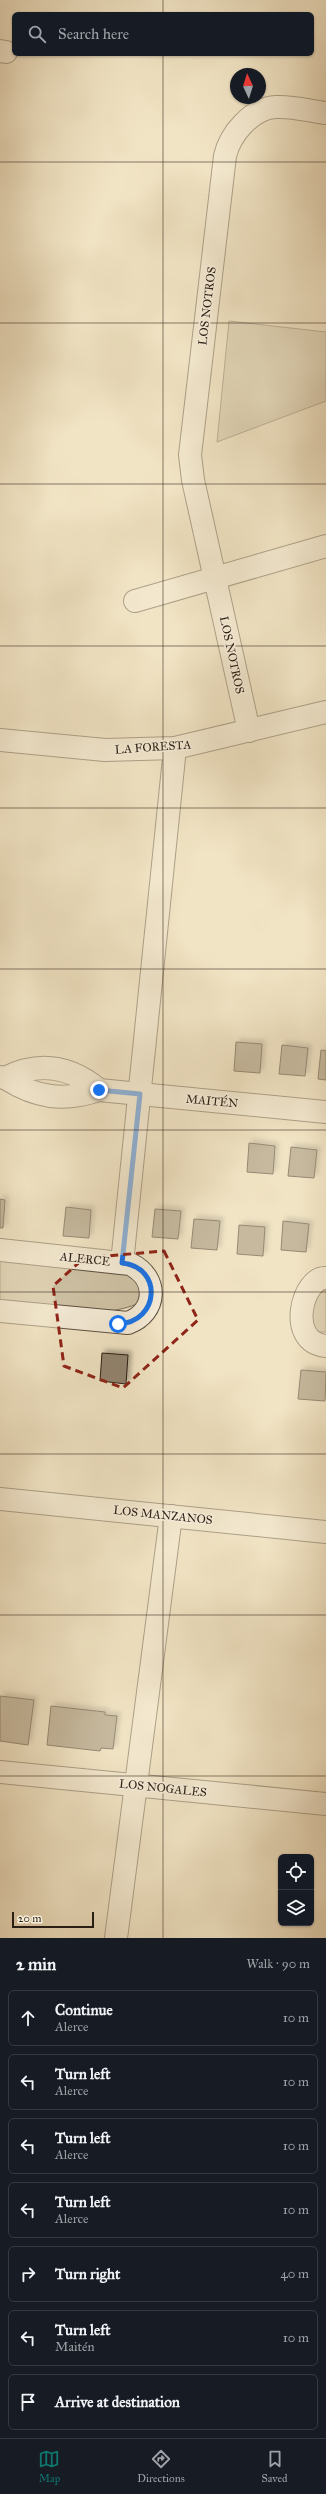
<!DOCTYPE html>
<meta charset="utf-8">
<style>
body{margin:0;font-family:"IM FELL Great Primer",serif;background:#242831;color:#f1f3f6}
.controls{position:absolute;right:12px;bottom:12px;display:grid;overflow:hidden;border-radius:6px;box-shadow:0 1px 3px #0004}
.controls button{width:36px;height:36px;display:grid;place-items:center;padding:0;border:0;border-bottom:1px solid #363941;background:#171b24;color:#f1f3f6;font:20px sans-serif}
.compass{position:absolute;left:230px;top:68px;width:36px;height:36px;border-radius:50%;background:#171b24;box-shadow:0 1px 3px #0004;rotate:356deg}
.scale{position:absolute;left:12px;bottom:10px;width:82px;box-sizing:border-box;padding-left:4px;border:2px solid #2b1f15;border-top:0;font-size:11px;line-height:14px;white-space:nowrap;color:#2b1f15;-webkit-text-stroke:3px #f6edd9;paint-order:stroke}
.stop{position:absolute;width:12px;height:12px;margin:-9px;border:3px solid #1a73e8;border-radius:50%;background:#fff}
.stop.end{background:#1a73e8;border-color:#fff;box-shadow:0 1px 4px #0008}
.list{margin:0;padding:0;list-style:none}
h2{display:flex;justify-content:space-between;align-items:center;height:52px;margin:0;padding:0 16px;font-size:17px}
h2 small{font-size:13px;font-weight:400;color:#9ea1a6}
.list li{display:grid;grid-template-columns:26px 1fr auto;gap:12px;align-items:center;box-sizing:border-box;height:56px;margin:0 8px 8px;padding:0 8px;border:1px solid #363941;border-radius:6px}
.list b{display:block;font-size:15px;white-space:nowrap}
.list p{margin:0;font-size:13px;white-space:nowrap;color:#9ea1a6}
.list em{font-size:13px;font-style:normal;color:#9ea1a6}
.icon{flex:none;width:22px;height:22px;fill:none;stroke:currentColor;stroke-width:2;stroke-linecap:round;stroke-linejoin:round}
.map{position:relative;flex:none;width:326px;height:1938px;overflow:hidden}
.search{position:absolute;background:#171b24;box-shadow:0 1px 3px #0004;left:12px;right:12px;top:12px;height:44px;display:flex;align-items:center;gap:10px;box-sizing:border-box;padding:0 14px;border-radius:6px;color:#9ea1a6;font-size:15px}
.sheet{height:500px;background:#171b24}
nav{display:flex;justify-content:space-around;align-items:center;box-sizing:border-box;height:56px;border-top:1px solid #363941;background:#171b24;font-size:11px;color:#9ea1a6}
nav a{display:grid;justify-items:center;gap:2px}
nav .on{color:#0f766e}
.map>svg:first-child{display:block}
.green{fill:#cfc3a6;stroke:#7d715e}
.building{fill:#928570;stroke:#2b1f15;filter:url(#shadow)}
.lines{fill:none;stroke-linecap:round;stroke-linejoin:round}
.street-casing{stroke:#5c5041;stroke-width:24}
.street{stroke:#f6edd9;stroke-width:22}
.route{stroke:#1a73e8;stroke-width:5}
.marked{fill:none;stroke:#8f2418;stroke-width:3;stroke-dasharray:8 5;stroke-linejoin:round}
.grid{fill:none;stroke:#2b1f15;stroke-width:1;stroke-opacity:0.55}
.labels{text-anchor:middle;dominant-baseline:central;stroke-width:3.5;stroke-linejoin:round;paint-order:stroke}
.street-label{font-size:12px;fill:#2b1f15;stroke:#f6edd9}
</style>
<div class="map">
<svg width="326" height="1938" viewBox="0 0 326 1938">
<defs>
<filter id="shadow"><feDropShadow dx="3.5" dy="-3.5" stdDeviation="2" flood-color="#0004"/></filter>
</defs>
<rect width="100%" height="100%" fill="#f1e4c4"/>
<filter id="stains"><feTurbulence type="fractalNoise" baseFrequency=".005" numOctaves="4"/><feColorMatrix values="0 0 0 0 .2 0 0 0 0 .09 0 0 0 0 .02 0 0 0 .5 -.17"/></filter>
<radialGradient id="worn" r=".72"><stop offset=".6" stop-color="#630" stop-opacity="0"/><stop offset="1" stop-color="#630" stop-opacity=".3"/></radialGradient>
<g class="green">
<path d="M229,321l97,11v69l-109,41z"/>
<path d="M0,1260l137,15 4,14 -2,14c-38,18 -97,4 -139,0z"/>
<path d="M320,1290h6v42h-7l-9,-6v-32z"/>
</g>
<g class="building">
<path d="M236,1042l26,2 -2,29 -26,-2z"/>
<path d="M282,1045l26,3 -3,28 -26,-2z"/>
<path d="M321,1050l5,1v29l-8,-1z"/>
<path d="M249,1143l26,3 -2,28 -26,-2z"/>
<path d="M291,1147l26,3 -3,28 -26,-2z"/>
<path d="M0,1199l5,1 -2,28h-3z"/>
<path d="M66,1207l25,3 -2,28 -26,-2z"/>
<path d="M155,1209l26,2 -3,28 -26,-2z"/>
<path d="M194,1219l26,2 -3,29 -26,-2z"/>
<path d="M283,1221l26,3 -3,28 -25,-2z"/>
<path d="M239,1225l26,2 -2,29 -26,-2z"/>
<path d="M102,1353l26,2 -2,29 -26,-3z"/>
<path d="M301,1370l25,2 -1,29 -27,-2z"/>
<path d="M0,1696l34,4 -6,45 -28,-4z"/>
<path d="M51,1706l54,6v3l12,1 -4,33 -12,-1 -1,3 -53,-6z"/>
</g>
<g class="lines">
<g class="street-casing">
<g id="street">
<path d="M0,51l6,1"/>
<path d="M135,601l191,-55"/>
<path d="M249,731l-56,-251 -3,-25 35,-299c5,-22 27,-48 51,-49 16,-1 34,4 50,6"/>
<path d="M0,740l105,10 70,-2 151,-36"/>
<path d="M0,1077l5,1c31,20 59,24 94,12l227,22"/>
<path d="M5,1078c34,-17 65,-12 94,12"/>
<path d="M0,1250l130,14c29,14 27,48 -2,59l-128,-12"/>
<path d="M122,1263l53,-515"/>
<path d="M326,1278c-23,-2 -41,64 0,68"/>
<path d="M0,1499l326,33"/>
<path d="M0,1772l326,32"/>
<path d="M116,1938l55,-422"/>
</g>
</g>
<use href="#street" class="street"/>
</g>
<g class="lines">
<path class="route" d="M99,1090l41,4 -18,169c41,4 38,59 -4,61"/>
</g>
<path d="M0 0H326V1938H0ZM164,1251l34,69 -75,68 -59,-22 -11,-80 31,-28z" fill="#f1e4c4" fill-opacity=".55" fill-rule="evenodd"/>
<path class="marked" d="M164,1251l34,69 -75,68 -59,-22 -11,-80 31,-28z"/>
<path class="grid" d="M163,0v14M163,54v1884M0,162h326M0,323h326M0,484h326M0,646h326M0,808h326M0,969h326M0,1130h326M0,1292h326M0,1454h326M0,1615h326M0,1776h326"/>
<g class="labels">
<g class="street-label">
<text transform="translate(207 306) rotate(-83)">LOS NOTROS</text>
<text transform="translate(232 655) rotate(78)">LOS NOTROS</text>
<text transform="translate(153 747) rotate(-4)">LA FORESTA</text>
<text transform="translate(212 1101) rotate(5)">MAITÉN</text>
<text transform="translate(85 1259) rotate(6)">ALERCE</text>
<text transform="translate(163 1515) rotate(6)">LOS MANZANOS</text>
<text transform="translate(163 1788) rotate(6)">LOS NOGALES</text>
</g>
</g>
<rect width="100%" height="100%" filter="url(#stains)"/>
<rect width="100%" height="100%" fill="url(#worn)"/>
</svg>
<div class="controls">
<button><svg class="icon" aria-label="locate" viewBox="0 0 24 24"><circle cx="12" cy="12" r="6"/><path d="M12 2v4M12 18v4M2 12h4M18 12h4"/></svg></button>
<button><svg class="icon" aria-label="layers" viewBox="0 0 24 24"><path d="M12 4l9 5-9 5-9-5zM3 14l9 5 9-5"/></svg></button>
</div>
<svg class="compass" viewBox="-18 -18 36 36"><path d="M0-13l5 13h-10z" fill="#e53935"/><path d="M0 13l5-13h-10z" fill="#9ea1a6"/></svg>
<div class="scale">20 m</div>
<div class="stop" style="left:118px;top:1324px"></div>
<div class="stop end" style="left:99px;top:1090px"></div>
<div class="search"><svg class="icon" aria-label="search" viewBox="0 0 24 24"><circle cx="10" cy="10" r="6"/><path d="M15 15l6 6"/></svg>Search here</div>
</div>
<section class="sheet">
<h2>2 min<small>Walk · 90 m</small></h2>
<ul class="list">
<li><svg class="icon" aria-label="ahead" viewBox="0 0 24 24"><path d="M12 20V5M6 11l6-6 6 6"/></svg><div><b>Continue</b><p>Alerce</p></div><em>10 m</em></li>
<li><svg class="icon" aria-label="left" viewBox="0 0 24 24"><path d="M17 20v-9H6M10 6l-5 5 5 5"/></svg><div><b>Turn left</b><p>Alerce</p></div><em>10 m</em></li>
<li><svg class="icon" aria-label="left" viewBox="0 0 24 24"><path d="M17 20v-9H6M10 6l-5 5 5 5"/></svg><div><b>Turn left</b><p>Alerce</p></div><em>10 m</em></li>
<li><svg class="icon" aria-label="left" viewBox="0 0 24 24"><path d="M17 20v-9H6M10 6l-5 5 5 5"/></svg><div><b>Turn left</b><p>Alerce</p></div><em>10 m</em></li>
<li><svg class="icon" aria-label="right" viewBox="0 0 24 24"><path d="M7 20v-9h11M14 6l5 5-5 5"/></svg><div><b>Turn right</b></div><em>40 m</em></li>
<li><svg class="icon" aria-label="left" viewBox="0 0 24 24"><path d="M17 20v-9H6M10 6l-5 5 5 5"/></svg><div><b>Turn left</b><p>Maitén</p></div><em>10 m</em></li>
<li><svg class="icon" aria-label="arrive" viewBox="0 0 24 24"><path d="M6 21V4h12l-3 4 3 4H6"/></svg><div><b>Arrive at destination</b></div></li>
</ul>
</section>
<nav>
<a class="on"><svg class="icon" aria-label="map" viewBox="0 0 24 24"><path d="M3 6l6-2 6 2 6-2v14l-6 2-6-2-6 2zM9 4v14M15 6v14"/></svg>Map</a>
<a><svg class="icon" aria-label="directions" viewBox="0 0 24 24"><path d="M12 3l9 9-9 9-9-9zM9 14v-3h6M13 9l2 2-2 2"/></svg>Directions</a>
<a><svg class="icon" aria-label="saved" viewBox="0 0 24 24"><path d="M7 4h10v16l-5-4-5 4z"/></svg>Saved</a>
</nav>
